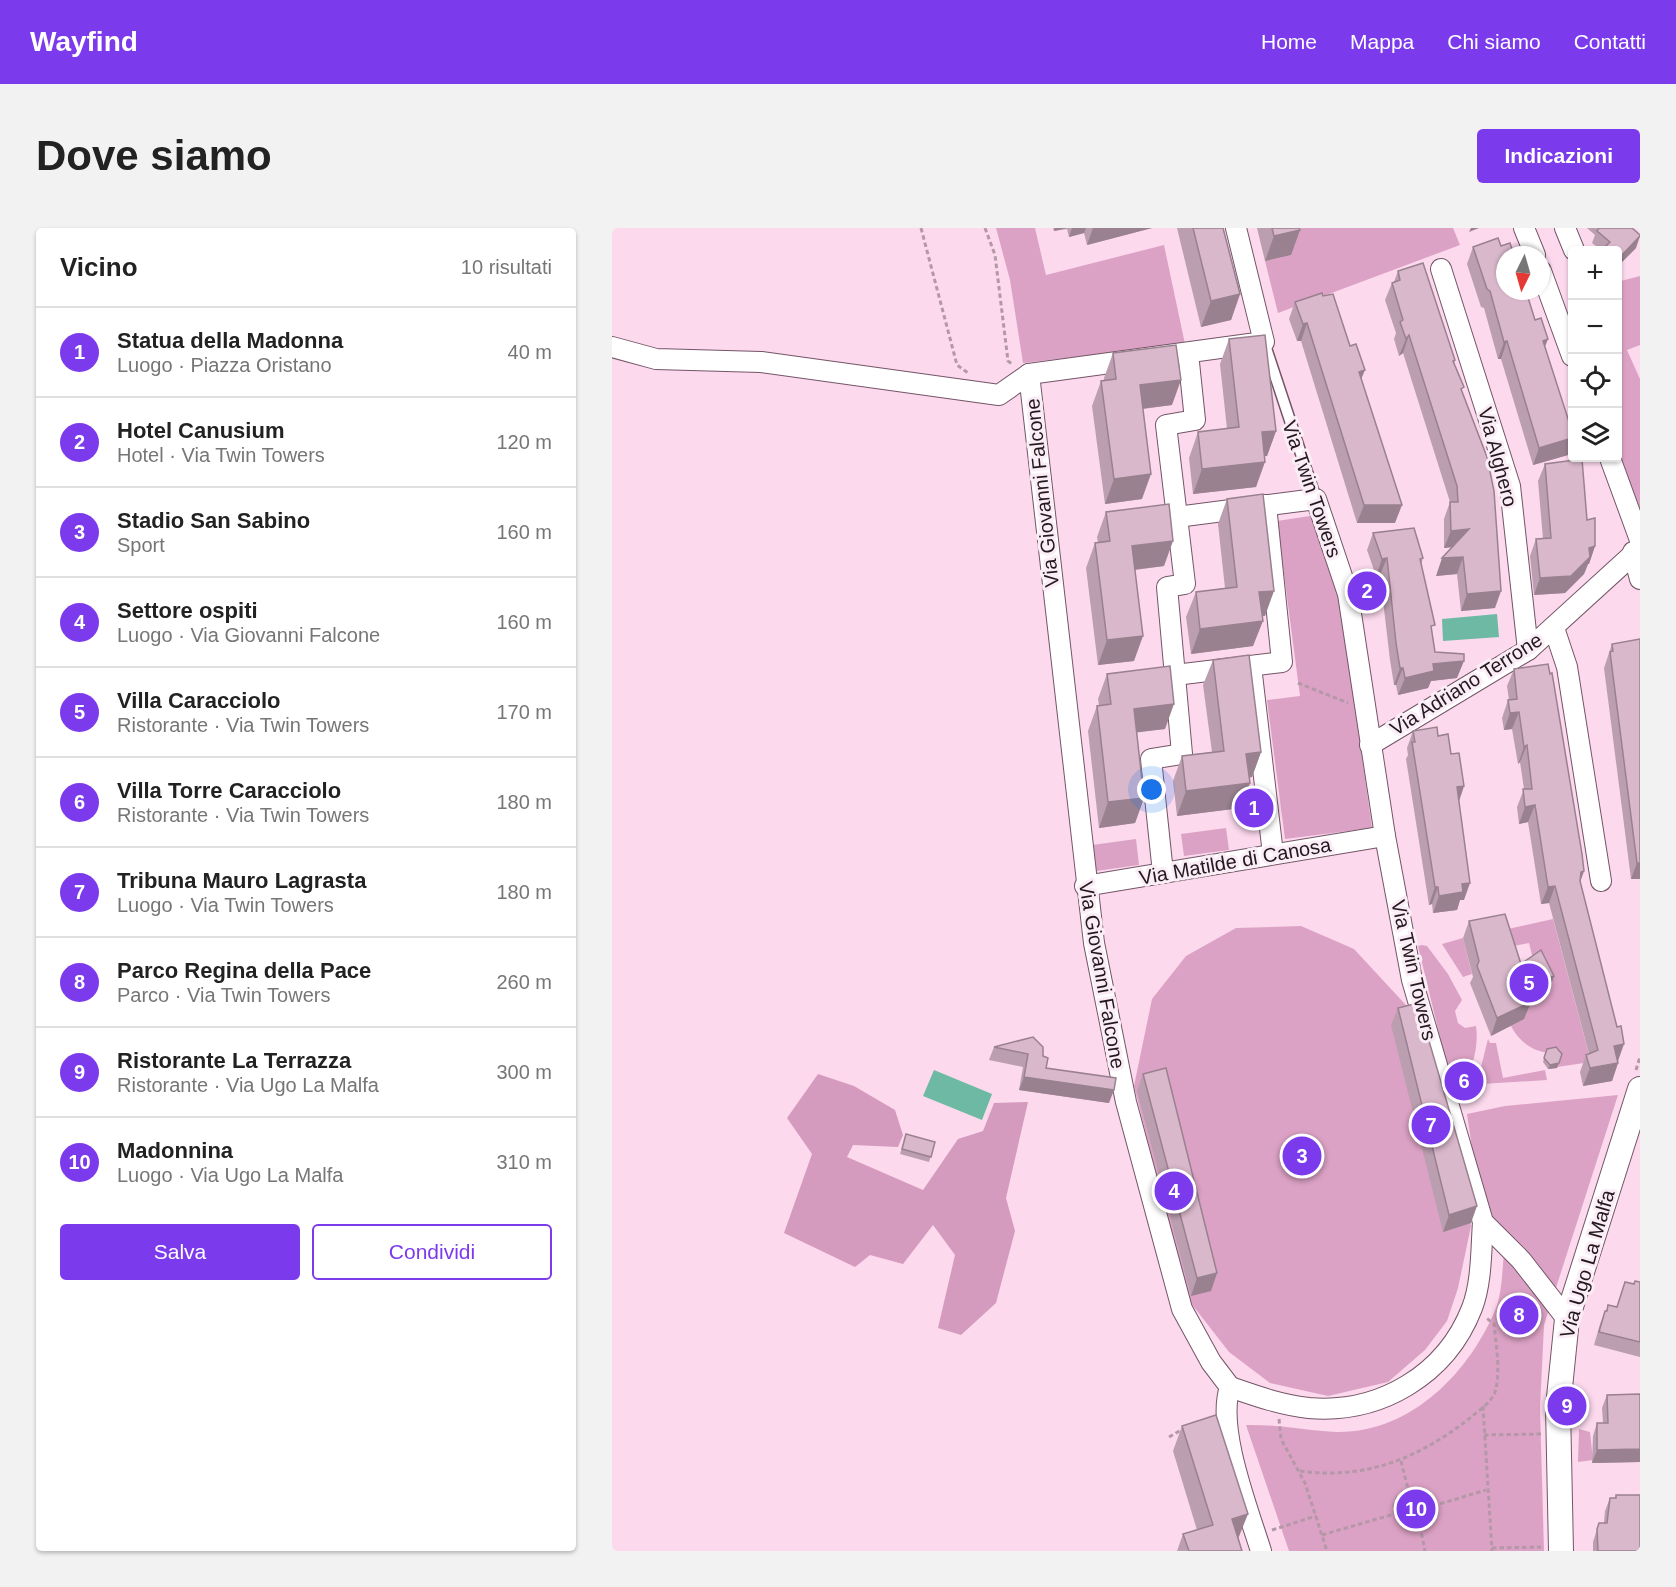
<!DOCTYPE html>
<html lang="it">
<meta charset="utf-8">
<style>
body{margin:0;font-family:Arial,sans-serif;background:#f2f2f2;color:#222}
.controls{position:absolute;right:18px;top:18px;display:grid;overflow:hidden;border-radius:6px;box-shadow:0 2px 4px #0004}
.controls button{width:54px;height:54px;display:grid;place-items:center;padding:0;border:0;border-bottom:2px solid #e0e0e0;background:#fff;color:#222;font:30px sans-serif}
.compass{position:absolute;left:884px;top:18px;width:54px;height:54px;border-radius:50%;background:#fff;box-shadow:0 2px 4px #0004;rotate:185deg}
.you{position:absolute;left:540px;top:562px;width:21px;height:21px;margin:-15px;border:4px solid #fff;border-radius:50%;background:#1a73e8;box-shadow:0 0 0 9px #1a73e833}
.badge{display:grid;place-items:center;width:39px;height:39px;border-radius:50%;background:#7c3aed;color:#fff;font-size:20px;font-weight:700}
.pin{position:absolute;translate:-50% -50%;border:3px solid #fff;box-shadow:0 2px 6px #0006}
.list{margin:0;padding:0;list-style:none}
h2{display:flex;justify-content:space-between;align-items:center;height:78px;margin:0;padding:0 24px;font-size:26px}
h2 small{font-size:20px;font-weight:400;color:#767676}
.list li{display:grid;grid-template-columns:39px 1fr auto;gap:18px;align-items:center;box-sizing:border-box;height:90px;padding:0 24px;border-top:2px solid #e0e0e0}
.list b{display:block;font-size:22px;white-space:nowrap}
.list p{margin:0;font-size:20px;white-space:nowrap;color:#767676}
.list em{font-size:20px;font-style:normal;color:#767676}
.actions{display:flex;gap:12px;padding:18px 24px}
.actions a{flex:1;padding:14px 0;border:2px solid #7c3aed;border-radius:6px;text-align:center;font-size:21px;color:#7c3aed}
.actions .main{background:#7c3aed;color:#fff}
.icon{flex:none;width:33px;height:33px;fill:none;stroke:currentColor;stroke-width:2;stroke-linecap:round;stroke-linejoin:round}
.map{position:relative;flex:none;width:1028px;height:1323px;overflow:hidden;border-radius:6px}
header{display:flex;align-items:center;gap:36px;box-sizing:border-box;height:84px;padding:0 30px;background:#7c3aed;color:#fff}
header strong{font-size:28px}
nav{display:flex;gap:33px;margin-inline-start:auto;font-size:21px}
.intro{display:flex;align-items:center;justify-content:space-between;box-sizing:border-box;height:144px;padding:0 36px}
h1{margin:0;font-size:42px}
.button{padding:15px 27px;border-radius:6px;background:#7c3aed;color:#fff;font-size:21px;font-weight:700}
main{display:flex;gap:36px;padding:0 36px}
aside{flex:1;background:#fff;border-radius:6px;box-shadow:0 2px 4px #0004}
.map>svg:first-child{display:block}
.green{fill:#dca2c5}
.forest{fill:#d59bbe}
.water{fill:#6db9a3}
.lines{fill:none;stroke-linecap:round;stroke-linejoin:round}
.service-casing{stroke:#735567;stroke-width:13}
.minor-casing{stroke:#735567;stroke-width:22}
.tertiary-casing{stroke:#735567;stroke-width:26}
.path{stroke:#b498a8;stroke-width:3;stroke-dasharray:4.5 3;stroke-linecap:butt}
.service{stroke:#fff;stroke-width:10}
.minor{stroke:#fff;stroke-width:20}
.tertiary{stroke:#fff;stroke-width:24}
.wall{fill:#bb9eaf}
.shaded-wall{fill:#99818f}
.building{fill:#dab8cc;stroke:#99818f;stroke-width:1.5}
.labels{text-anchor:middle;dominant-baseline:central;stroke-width:6;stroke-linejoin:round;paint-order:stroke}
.street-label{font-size:20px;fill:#24181f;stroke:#fbedf5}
</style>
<header>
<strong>Wayfind</strong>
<nav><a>Home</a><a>Mappa</a><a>Chi siamo</a><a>Contatti</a></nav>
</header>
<div class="intro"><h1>Dove siamo</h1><a class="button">Indicazioni</a></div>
<main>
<aside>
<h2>Vicino<small>10 risultati</small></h2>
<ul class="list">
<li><span class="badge">1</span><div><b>Statua della Madonna</b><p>Luogo · Piazza Oristano</p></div><em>40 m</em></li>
<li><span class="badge">2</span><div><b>Hotel Canusium</b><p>Hotel · Via Twin Towers</p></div><em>120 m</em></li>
<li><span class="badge">3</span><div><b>Stadio San Sabino</b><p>Sport</p></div><em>160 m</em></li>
<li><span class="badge">4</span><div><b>Settore ospiti</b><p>Luogo · Via Giovanni Falcone</p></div><em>160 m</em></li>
<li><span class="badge">5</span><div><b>Villa Caracciolo</b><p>Ristorante · Via Twin Towers</p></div><em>170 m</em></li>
<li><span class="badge">6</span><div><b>Villa Torre Caracciolo</b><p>Ristorante · Via Twin Towers</p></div><em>180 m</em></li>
<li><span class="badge">7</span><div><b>Tribuna Mauro Lagrasta</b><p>Luogo · Via Twin Towers</p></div><em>180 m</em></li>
<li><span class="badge">8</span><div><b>Parco Regina della Pace</b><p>Parco · Via Twin Towers</p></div><em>260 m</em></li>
<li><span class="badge">9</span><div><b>Ristorante La Terrazza</b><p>Ristorante · Via Ugo La Malfa</p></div><em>300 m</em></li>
<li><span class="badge">10</span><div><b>Madonnina</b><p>Luogo · Via Ugo La Malfa</p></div><em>310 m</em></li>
</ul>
<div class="actions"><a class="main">Salva</a><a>Condividi</a></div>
</aside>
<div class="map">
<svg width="1028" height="1323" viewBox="0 0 1028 1323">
<rect width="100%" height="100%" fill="#fcd9ed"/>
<g class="green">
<path d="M384,0h39l11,47 118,-30 21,99 -162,19 -13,-83z"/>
<path d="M673,0h168l7,17 -182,68 -13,-52 26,-6z"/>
<path d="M1028,48v69l-13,5 13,29v132l-22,-62 -1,-167z"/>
<path d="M698,288l29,76 33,236 -87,11 -18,-139 33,-4 -23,-175z"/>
<path d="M614,600l3,22 -45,6 -3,-22z"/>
<path d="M524,611l3,26 -50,7 -4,-26z"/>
<path d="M941,691l38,143 -34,5 -3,-15c-18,3 -35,-10 -43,-26l10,-22 27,-11 -13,-26 -6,-24 -25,5 -5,-17z"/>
<path d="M689,698l53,23 63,68 54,209 -13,62 -11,33 -22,29 -37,32 -60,14 -58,-13 -41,-31 -42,-54 -53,-212 18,-87 34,-43 50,-28z"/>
<path d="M851,710l9,36 -9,3 -21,-33z"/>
<path d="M810,717l5,1 21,28 14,26 -7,11 3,12 7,5 11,-2c3,20 -3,53 -24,61l-34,-141z"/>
<path d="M876,811l2,4h6l7,35 42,-8 2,10 -66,4 -3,-5z"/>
<path d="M1006,867l-74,230 -4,83 4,143h-255l-43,-126c31,-1 60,6 91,7 74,1 133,-60 159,-124 7,-18 6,-44 9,-63l-22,-23 -16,-108 38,-8z"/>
<path d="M967,1201l11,3 3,28 -15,2z"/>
</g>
<path class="forest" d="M206,846l36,12 41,24 8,25 -5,12 -45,-2 -6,12 76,33 35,-51 25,-8 11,-28 34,-1 -22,96 9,33 -19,72 -35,32 -23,-7 17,-73 -22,-30 -30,39 -33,-9 -15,12 -71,-34 28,-79 -25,-36z"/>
<g class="water">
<path d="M885,386l2,23 -56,4 -1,-22z"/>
<path d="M322,842l58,24 -10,26 -59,-24z"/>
</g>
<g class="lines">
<g class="service-casing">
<path id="service" d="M652,114l52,157"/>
</g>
<g class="minor-casing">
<g id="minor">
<path d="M912,0l11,27"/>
<path d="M953,0l9,22"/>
<path d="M829,41l69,217 18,164"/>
<path d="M929,43l31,85"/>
<path d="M0,119l44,12 105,3 238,33 30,-21 235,-32 -28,-114"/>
<path d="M417,146l65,569 32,159 56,207 29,53 19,25"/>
<path d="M998,230l30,82"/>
<path d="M565,289l139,-18 32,95 37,242 27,144 71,242 38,38 46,59"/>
<path d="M1021,324l7,27"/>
<path d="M942,400l13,39 34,214"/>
<path d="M639,438l22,188"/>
<path d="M563,447l107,-13 -16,-157"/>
<path d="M758,517l158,-95 112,-102"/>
<path d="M551,645l-12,-114 31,-5 -15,-167 18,-3 -19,-159 29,-5 -7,-67"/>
<path d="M473,658l300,-50"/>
<path d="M618,1159c26,9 51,18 79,21 71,6 137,-33 163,-100 10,-26 9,-59 11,-86"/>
<path d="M618,1159c-14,41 18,122 31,164"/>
</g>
</g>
<g class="tertiary-casing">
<path id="tertiary" d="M949,1323l-3,-144 9,-88 73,-230"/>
</g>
<g class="path">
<path d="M309,0l36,137 11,8"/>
<path d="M373,0l10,27 13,106 4,3"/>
<path d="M686,455l50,20"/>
<path d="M1024,842l4,-13"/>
<path d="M871,1178l9,145"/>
<path d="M667,1191l2,20 24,44 22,68"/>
<path d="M872,1207l57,-1"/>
<path d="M557,1209l14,-8"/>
<path d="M789,1233l7,28"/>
<path d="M688,1243c66,9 119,-13 170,-53 7,-6 22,-16 25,-26 6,-21 1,-46 -1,-68l-9,-7"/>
<circle cx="801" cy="1280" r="19"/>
<path d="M821,1278l53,-16"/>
<path d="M808,1298l5,25"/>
<path d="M660,1302l44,-14"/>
<path d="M710,1307l72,-21"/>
<path d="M880,1320l49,-1"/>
</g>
<use href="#service" class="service"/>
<use href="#minor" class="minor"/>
<use href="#tertiary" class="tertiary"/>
</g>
<g class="wall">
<path d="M441,0h99l-65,17 -3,-12 -15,4 -2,-8 -13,2z"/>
<path d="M565,0h46l17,66 -9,26 -30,7z"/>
<path d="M645,0h42l1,2 -9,25 -26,6z"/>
<path d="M975,0h45l4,20 -19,19v-17h-16l-9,-7 3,-8z"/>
<path d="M889,18l34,74 10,27 23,108 -35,10 -32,-106h-3l-14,-51 -3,-1 -14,-43 6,-17z"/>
<path d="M786,43l57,89 -1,4 8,28 33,216 -34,3 -4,-37 -21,2 16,-29 -8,1v-29l6,-17 -47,-149 -4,3 -5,-17 2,-6 -11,-33 7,-17 2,-1z"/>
<path d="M683,74l66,77 34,144h-38l-56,-182h-4l-8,-22z"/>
<path d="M617,111l47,92 -9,25h-3l-8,31 -63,7 -4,-36 9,-26 29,-3 -7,-65z"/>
<path d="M501,125l59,52 -29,4 -1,90 -37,5 -13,-98 9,-25h3v-3z"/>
<path d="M933,236l42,56 8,26 -6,18h-1l-4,10 -19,19 -31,2 -4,-39 6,-17h7l-5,-58z"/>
<path d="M615,271l38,117h-3l-9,30 -62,8 -5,-37 10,-25 29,-4 -7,-64z"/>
<path d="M494,284l58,54 -29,4 -1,91 -36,4 -12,-97 9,-25h3l-1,-6z"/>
<path d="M761,305l50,25 -2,7 14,87 22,26 -26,3 -3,7 -30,7 -2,-10h-2l-4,-25 -10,-85 -4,1 -9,-26z"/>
<path d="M1000,416l28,235h-9l-27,-211z"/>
<path d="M601,432l48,92 -9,25 -3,1 -8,30 -64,8 -4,-35 9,-25 30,-4 -9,-67z"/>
<path d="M902,441l70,202 -4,11 38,179h-1l1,2 -6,18 -29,5 -3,-14 6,-17 3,-1 -40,-151 -8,1 -13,-82 -9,2 -2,-17 7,-18 -4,-27 -2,2 -6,-35 -8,1 -2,-12 6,-18h1l-2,-14z"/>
<path d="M495,446l58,55 -29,3 8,66 -9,25 -36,5 -11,-97 9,-25h2l-1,-7z"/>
<path d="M801,503l25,5 13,18 13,32 -5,15 5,99h-4l-3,10 -24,3 -1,-9 -3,1 -23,-146 2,-4 -1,-7z"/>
<path d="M857,693l52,43 27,29 -18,7 1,2 -7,17 -33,17 -21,-53 3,-6 -10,-39z"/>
<path d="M786,780l73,215 -28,9 -52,-207z"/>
<path d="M382,819l49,9 3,12 63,35 -90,-13 4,-23 -34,-7z"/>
<path d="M935,821l15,5 -5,14 -9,1 -5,-7z"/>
<path d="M531,846l74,199 -6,18 -20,5 -54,-205z"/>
<path d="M294,906l29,8 -6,20 -29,-8z"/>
<path d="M1028,1054v75l-46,-12 6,-21 5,-13h1l2,-6 8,2 17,-23z"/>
<path d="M1028,1166v68l-48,1 1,-27 4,-13h6l-1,-15 5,-13z"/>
<path d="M570,1198l57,113 3,12h-65l6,-17 14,-4 -24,-79z"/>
<path d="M1004,1267l24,56h-47v-9l6,-19h5l1,-12 5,-13h5z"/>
</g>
<g class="shaded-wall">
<path d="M443,0h12l-13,3z"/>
<path d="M460,0h14l-2,5 -15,4z"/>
<path d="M481,0h59l-65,17z"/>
<path d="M859,0h8l-10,4z"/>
<path d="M688,2l-9,25 -26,6 9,-25z"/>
<path d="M1028,8l-4,12 -19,19v-4l3,-6z"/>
<path d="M628,66l-9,26 -30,7 10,-26z"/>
<path d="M695,95l-6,18h-4l6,-17z"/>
<path d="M797,107l-6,18 -4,3 7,-17z"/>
<path d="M936,111l-7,18 2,-16z"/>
<path d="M895,113l-6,18h-3l6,-17z"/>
<path d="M753,142l-7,17 1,-15z"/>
<path d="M569,152l-9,25 -41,5 9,-25z"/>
<path d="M664,203l-9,25 -14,1 9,-25z"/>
<path d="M960,210v5l-4,12 -35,10 6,-17z"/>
<path d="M653,234l-9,25 -63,7 9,-25z"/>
<path d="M539,246l-9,25 -37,5 9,-25z"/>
<path d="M752,277h38l-7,18h-38z"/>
<path d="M857,301l-7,17 -18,2 7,-17z"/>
<path d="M561,313l-9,25 -41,5 9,-25z"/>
<path d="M983,318l-6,18h-1l-4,10 -19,19 -31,2 6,-17 49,-30z"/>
<path d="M851,329l-6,17 -21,2 6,-18z"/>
<path d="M775,330l-7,17 -4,1 6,-17z"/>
<path d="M662,363l-9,25 -15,1 9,-25z"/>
<path d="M889,363l-6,17 -34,3 6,-17z"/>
<path d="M651,393l-10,25 -62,8 9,-25z"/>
<path d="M531,408l-9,25 -36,4 9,-25z"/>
<path d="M852,433l-7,17 -26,3 -3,7 -30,7 7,-17 28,-14z"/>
<path d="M788,440h3l-7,17h-2z"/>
<path d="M562,476l-9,25 -41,5 10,-25z"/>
<path d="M907,484l-7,17 -8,1 6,-17z"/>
<path d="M915,517l-7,17 -2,2 6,-17z"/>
<path d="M649,524l-9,25 -15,2 9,-25z"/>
<path d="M638,555l-9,25 -64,8 9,-25z"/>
<path d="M852,558l-6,18 -1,-17z"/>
<path d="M532,570l-9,25 -36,5 9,-26z"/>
<path d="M923,577l-7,17 -9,2 6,-17z"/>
<path d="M1025,635h3v16h-9z"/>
<path d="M972,643l-6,17 3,-16z"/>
<path d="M858,655l-6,17h-4l-3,10 -24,3 6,-17 23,-12z"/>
<path d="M943,658l-6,17 -8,1 7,-17z"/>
<path d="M823,659h3l-6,17 -3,1z"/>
<path d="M942,748l-6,17 -27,11 6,-18z"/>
<path d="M919,774l-7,17 -33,17 6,-18z"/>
<path d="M1012,816l-6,17 -10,2 6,-17z"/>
<path d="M947,835l-2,5 -9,1 2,-4z"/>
<path d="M1006,835l-6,18 -29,5 7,-18z"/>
<path d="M412,849l90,13 -5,13 -90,-13z"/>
<path d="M865,978l-6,17 -28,9 6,-17z"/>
<path d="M605,1045l-6,18 -20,5 6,-18z"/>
<path d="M1028,1221v13l-48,1 5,-13z"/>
<path d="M636,1286l-10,25 -6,-20z"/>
</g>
<g class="building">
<path d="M581,0h30l17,66 -29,7z"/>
<path d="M660,0h27l1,2 -26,6z"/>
<path d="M987,0h33l8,7v1l-20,21 -3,-2v-5h-5l-6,-4 4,-4 -13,-11z"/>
<path d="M886,10l3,8 9,-3 4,12h-9v36h21l9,29 6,-2 7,21 -5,2 29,90v7l-33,10 -32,-107 -3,1 -14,-51 -3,-2 -14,-42z"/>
<path d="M811,35l32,97 -2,1 11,26 -3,2 26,68 7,34 7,100 -34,3 -4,-37 -21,1 27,-29 -18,2 -1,-29h8l-1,-16 -48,-151 -3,4 -6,-17 3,-2 -11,-37 8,-3 -2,-9z"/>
<path d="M710,65l1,3 10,-2 17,52 6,-2 9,26 -6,2 43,133h-38l-57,-182 -4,1 -8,-22z"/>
<path d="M653,107l11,96 -14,1 3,30 -63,7 -4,-37 41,-5 -10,-88z"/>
<path d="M564,117l5,35 -41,5 11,89 -37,5 -13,-98 15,-2 -3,-26z"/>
<path d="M970,231l5,61 8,-2v28l-6,2 1,9 -19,19 -31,2 -4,-39 15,-1 -6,-74z"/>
<path d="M651,266l11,97 -15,1 4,29 -63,8 -4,-37 41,-5 -10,-88z"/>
<path d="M557,276l4,37 -41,5 11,90 -36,4 -12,-97 15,-2 -4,-29z"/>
<path d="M802,300l9,30 -3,1 15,66 -4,1 4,26 29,2v7l-31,3 1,7 -29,7 -2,-10h-3l-4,-25 -9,-85 -5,1 -9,-26z"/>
<path d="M1028,411v224h-3l-27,-211 3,-1 -1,-7z"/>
<path d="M637,427l12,97 -15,2 4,29 -64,8 -4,-35 42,-5 -11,-91z"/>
<path d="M936,436l2,10 2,-1 30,181 2,17 -3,1 -1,9 37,146 4,-1 3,18 -10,2 4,17 -28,5 -4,-13 12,-5 -43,-164 -7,1 -13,-82 -10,2 -2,-18h9l-5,-44 -3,2 -5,-35 -9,1 -2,-13 9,-1 -3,-30z"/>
<path d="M558,438l4,38 -40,5 10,89 -36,4 -11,-96 14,-2 -4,-30z"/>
<path d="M825,499l1,9 10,-2 3,20 8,-1 5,33 -7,1 13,96 -8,1 1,8 -24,4 -1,-9h-3l-23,-145h3l-2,-11z"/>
<path d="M893,686l16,50 20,-14 13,26 -27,10 4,16 -34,16 -20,-52 2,-5 -10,-40z"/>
<path d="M806,775l59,203 -28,9 -51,-207z"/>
<path d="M421,809l10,10v9l5,2 -2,10 70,10 -2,12 -90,-13 4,-23 -34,-7z"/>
<path d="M944,819l6,7 -3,9 -9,2 -6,-7 3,-9z"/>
<path d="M554,840l51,205 -20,5 -54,-204z"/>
<path d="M294,906l29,8 -4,15 -29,-8z"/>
<path d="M1023,1053l5,1v60l-41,-10 6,-21h2l1,-6 9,2 8,-25 9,2z"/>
<path d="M1028,1166v55l-43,1v-27h11l-1,-28z"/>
<path d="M604,1187l32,99 -16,5 10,32h-53l-6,-17 30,-9 -31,-99z"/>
<path d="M1004,1267h24v56h-42l-1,-22 2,-6h8l3,-25h6z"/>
</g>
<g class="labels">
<g class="street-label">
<text transform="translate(886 229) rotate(75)">Via Alghero</text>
<text transform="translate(700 261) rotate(71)">Via Twin Towers</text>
<text transform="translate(430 265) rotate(-96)">Via Giovanni Falcone</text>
<text transform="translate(854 456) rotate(-32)">Via Adriano Terrone</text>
<text transform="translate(623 633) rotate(-10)">Via Matilde di Canosa</text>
<text transform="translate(802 742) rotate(77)">Via Twin Towers</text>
<text transform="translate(490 747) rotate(80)">Via Giovanni Falcone</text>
<text transform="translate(975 1036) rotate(-74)">Via Ugo La Malfa</text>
</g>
</g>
</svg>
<div class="controls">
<button>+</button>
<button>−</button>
<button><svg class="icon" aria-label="locate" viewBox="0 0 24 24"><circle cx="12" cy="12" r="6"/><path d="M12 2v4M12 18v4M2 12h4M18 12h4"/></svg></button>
<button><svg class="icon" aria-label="layers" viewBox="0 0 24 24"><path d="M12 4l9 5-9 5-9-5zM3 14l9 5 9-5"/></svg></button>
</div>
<svg class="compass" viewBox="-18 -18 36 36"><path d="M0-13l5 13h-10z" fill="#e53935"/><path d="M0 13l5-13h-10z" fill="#767676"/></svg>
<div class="you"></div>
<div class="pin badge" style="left:642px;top:580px">1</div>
<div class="pin badge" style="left:755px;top:363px">2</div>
<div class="pin badge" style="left:690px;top:928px">3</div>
<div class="pin badge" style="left:562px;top:963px">4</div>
<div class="pin badge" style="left:917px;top:755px">5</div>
<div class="pin badge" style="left:852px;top:853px">6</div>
<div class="pin badge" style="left:819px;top:897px">7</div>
<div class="pin badge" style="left:907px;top:1087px">8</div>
<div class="pin badge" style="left:955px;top:1178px">9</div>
<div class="pin badge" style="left:804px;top:1281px">10</div>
</div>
</main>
